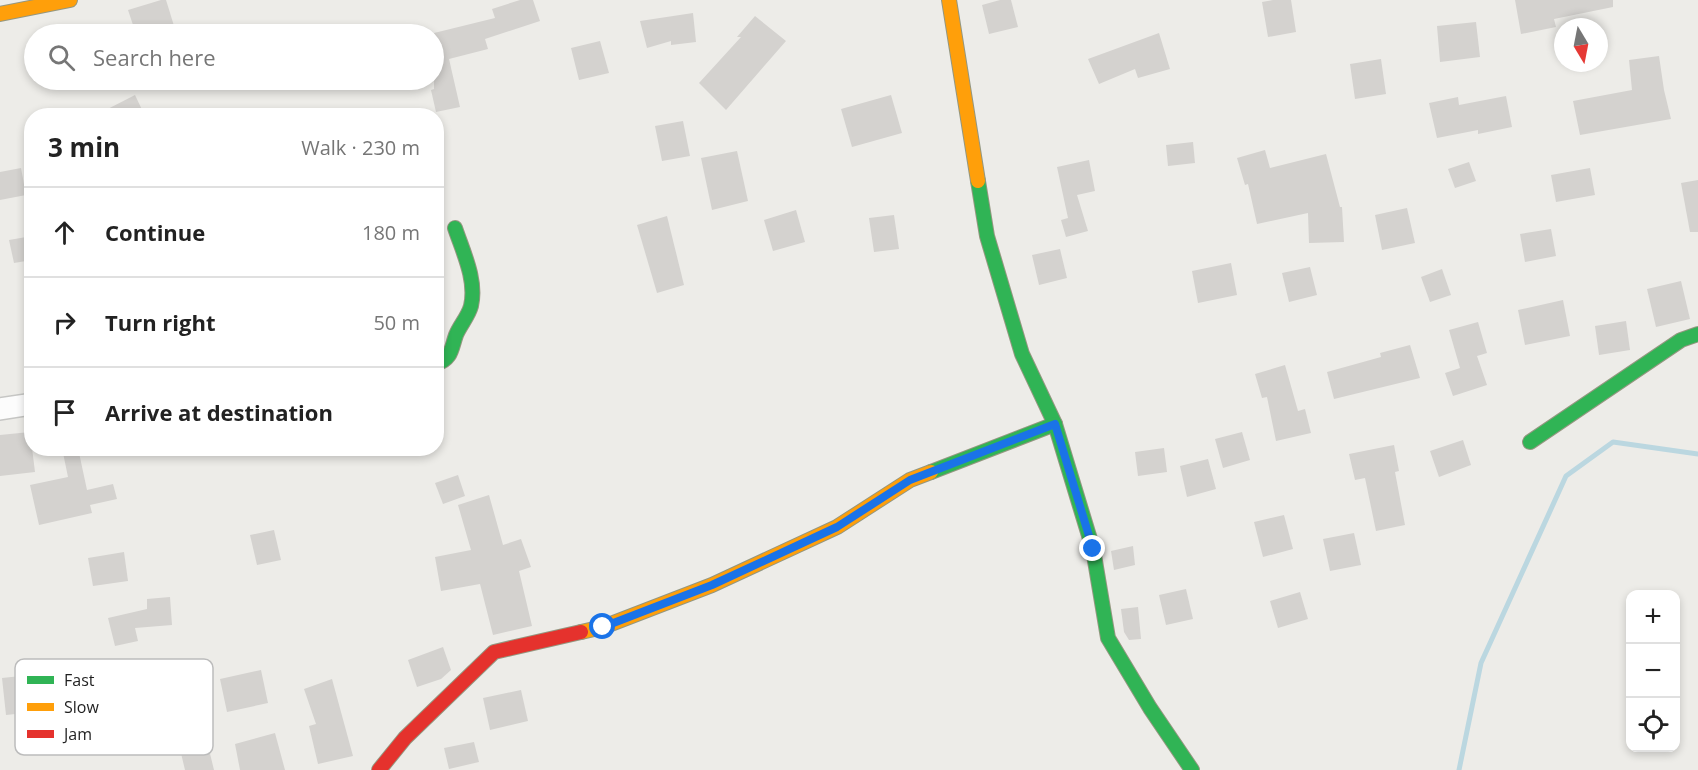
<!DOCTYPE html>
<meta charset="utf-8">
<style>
body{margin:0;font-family:"Open Sans",sans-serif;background:#f6f6f6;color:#222}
.controls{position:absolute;right:18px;bottom:18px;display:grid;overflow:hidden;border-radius:12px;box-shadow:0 3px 9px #0003}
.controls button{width:54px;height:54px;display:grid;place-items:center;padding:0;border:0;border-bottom:2px solid #e0e0e0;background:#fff;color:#222;font:30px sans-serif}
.compass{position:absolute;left:1554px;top:18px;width:54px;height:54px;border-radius:50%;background:#fff;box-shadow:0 3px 9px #0003;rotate:170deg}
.stop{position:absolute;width:18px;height:18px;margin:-14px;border:4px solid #1a73e8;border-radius:50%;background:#fff}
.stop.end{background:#1a73e8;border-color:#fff;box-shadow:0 2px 6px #0008}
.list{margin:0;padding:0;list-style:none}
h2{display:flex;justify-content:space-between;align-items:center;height:78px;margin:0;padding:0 24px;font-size:26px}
h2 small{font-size:20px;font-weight:400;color:#767676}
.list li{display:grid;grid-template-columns:39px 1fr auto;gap:18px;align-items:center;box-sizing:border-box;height:90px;padding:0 24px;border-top:2px solid #e0e0e0}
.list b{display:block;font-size:22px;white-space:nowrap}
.list em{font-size:20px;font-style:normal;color:#767676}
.icon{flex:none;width:33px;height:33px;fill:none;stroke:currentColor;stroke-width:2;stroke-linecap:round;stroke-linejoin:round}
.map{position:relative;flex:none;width:1698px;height:770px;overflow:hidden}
.search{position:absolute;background:#fff;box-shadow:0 3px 9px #0003;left:24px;top:24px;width:420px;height:66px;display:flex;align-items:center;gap:15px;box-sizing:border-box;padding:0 21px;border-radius:33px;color:#767676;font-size:22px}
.panel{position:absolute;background:#fff;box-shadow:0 3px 9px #0003;left:24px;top:108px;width:420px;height:348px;border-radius:24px}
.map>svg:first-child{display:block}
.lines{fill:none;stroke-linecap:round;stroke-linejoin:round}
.stream{stroke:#bbd7e0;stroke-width:5}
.building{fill:#d4d2cf}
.street-casing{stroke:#c6c6c4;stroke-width:24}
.fast-casing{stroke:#949780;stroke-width:16}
.slow-casing{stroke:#949780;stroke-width:16}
.jam-casing{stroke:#949780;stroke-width:16}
.street{stroke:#fcfcfc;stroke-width:21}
.fast{stroke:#30b455;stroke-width:14}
.slow{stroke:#ff9f0a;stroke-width:14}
.jam{stroke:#e5322d;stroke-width:14}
.route{stroke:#1a73e8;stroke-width:8}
.key{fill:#fff;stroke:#bcbcbc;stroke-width:1.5}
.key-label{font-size:16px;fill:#1f1f1f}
</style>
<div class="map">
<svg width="1698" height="770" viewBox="0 0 1698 770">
<rect width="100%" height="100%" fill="#edece8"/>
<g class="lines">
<path class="stream" d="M1459,770l22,-107 85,-187 47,-34 85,12"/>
</g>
<g class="building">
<path d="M161,0h5l9,29 -18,5h-21l-8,-24z"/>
<path d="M520,0h13l7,21 -55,18 3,10 -39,10 11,48 -24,5 -5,-22 3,-1v-56l61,-15 -3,-9z"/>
<path d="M1000,0h11l7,27 -29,7 -7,-29z"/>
<path d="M1273,0h18l5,32 -28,5 -6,-35z"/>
<path d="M1515,0h98v7l-59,12 2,8 -35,7z"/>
<path d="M693,13l3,29 -25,3v-4l-24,7 -7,-27z"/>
<path d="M755,16l31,25 -60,69 -27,-27 42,-46h-4z"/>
<path d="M1476,22l4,35 -40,5 -3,-36z"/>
<path d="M1159,33l11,36 -32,9 -3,-9 -36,15 -11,-25z"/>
<path d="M600,41l9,32 -30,7 -8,-32z"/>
<path d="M1659,56l5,34 7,29 -91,16 -7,-34 59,-11 -3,-30z"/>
<path d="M1381,59l5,35 -31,5 -5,-35z"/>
<path d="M135,95l10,21h-51z"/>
<path d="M891,95l11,38 -50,14 -11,-38z"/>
<path d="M1506,96l6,31 -34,7v-4l-41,8 -8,-35 29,-6 1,8z"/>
<path d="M683,121l7,35 -28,5 -7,-35z"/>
<path d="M1193,142l2,21 -27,3 -2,-21z"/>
<path d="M1265,150l5,18 56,-14 14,53h2l2,35 -35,1 -1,-30 -51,11 -9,-40 -3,1 -8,-27z"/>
<path d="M737,151l11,50 -36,9 -11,-52z"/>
<path d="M1089,160l6,31 -18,4 11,36 -22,6 -5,-17 7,-2 -11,-51z"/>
<path d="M1469,162l7,19 -21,7 -7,-19z"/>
<path d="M21,168l5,27 -26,5v-28z"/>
<path d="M1590,168l5,27 -39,7 -5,-27z"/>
<path d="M1698,180v52h-8l-9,-49z"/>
<path d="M1407,208l8,35 -33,7 -7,-35z"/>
<path d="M796,210l9,32 -32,9 -9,-31z"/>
<path d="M894,215l5,34 -25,3 -5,-34z"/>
<path d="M667,216l17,69 -27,8 -20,-68z"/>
<path d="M1551,229l5,27 -31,6 -5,-28z"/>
<path d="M32,236v24l-18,3 -5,-23z"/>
<path d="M1060,249l7,29 -28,7 -7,-30z"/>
<path d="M1231,263l6,32 -39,8 -6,-32z"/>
<path d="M1310,267l7,28 -28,7 -7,-29z"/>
<path d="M1442,269l9,26 -21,7 -9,-25z"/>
<path d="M1681,281l9,38 -34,8 -9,-38z"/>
<path d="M1563,300l7,36 -45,9 -7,-35z"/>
<path d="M1626,321l4,29 -31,5 -4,-29z"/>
<path d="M1478,322l9,31 -10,3 10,29 -34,11 -8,-23 15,-5 -11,-38z"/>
<path d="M1410,345l10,33 -86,21 -7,-27 54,-15 -1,-4z"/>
<path d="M1285,365l13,46 7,-2 6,24 -35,8 -9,-44 -5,1 -7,-24z"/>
<path d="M30,432l5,40 -35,4v-41z"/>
<path d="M1242,432l8,28 -27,8 -8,-29z"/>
<path d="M1463,440l8,25 -32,12 -9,-26z"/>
<path d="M1394,445l5,26 -4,1 10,53 -29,6 -11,-53 -10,2 -6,-26z"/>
<path d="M62,448h16l9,42 26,-6 4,15 -27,6 2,8 -53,12 -9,-40 38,-8z"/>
<path d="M1164,448l3,24 -29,4 -3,-24z"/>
<path d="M1208,459l8,30 -29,8 -7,-31z"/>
<path d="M458,475l7,21 -22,8 -8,-21z"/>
<path d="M489,495l14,50 18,-6 10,28 -12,4 13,55 -39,9 -13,-51 -39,7 -6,-34 36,-7 -13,-45z"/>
<path d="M1284,515l9,34 -30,8 -9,-35z"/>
<path d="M274,530l7,30 -24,5 -7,-30z"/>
<path d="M1354,533l7,32 -31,6 -7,-32z"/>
<path d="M1133,546l2,19 -21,5 -3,-19z"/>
<path d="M124,552l4,29 -35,5 -5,-28z"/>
<path d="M1186,589l7,30 -27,6 -7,-30z"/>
<path d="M1300,592l8,27 -30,9 -8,-27z"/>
<path d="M170,597l2,28 -37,3 3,13 -23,5 -7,-28 39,-9v-10z"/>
<path d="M1138,607l3,32 -12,1 -5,-8 -3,-23z"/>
<path d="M443,647l8,23 -10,9 -24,8 -9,-27z"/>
<path d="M261,670l7,33 -41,9 -7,-33z"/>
<path d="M40,674l4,37 -38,4 -4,-37z"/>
<path d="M332,679l21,77 -35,8 -9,-38 7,-2 -12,-35z"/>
<path d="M192,680l22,90h-29l-10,-42 -5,2 -11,-42z"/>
<path d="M521,690l7,31 -38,9 -7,-32z"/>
<path d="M275,733l10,37h-45l-5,-26z"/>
<path d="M474,742l5,20 -30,7 -5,-21z"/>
</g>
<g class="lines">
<g class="street-casing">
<path id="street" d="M0,409l32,-5"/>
</g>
<g class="fast-casing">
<g id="fast">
<path d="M978,181l9,55 35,118 33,70 38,125 15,89 42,70 42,62"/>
<path d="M436,364c16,-5 15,-15 20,-29 4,-10 12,-18 15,-29 6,-26 -8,-54 -16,-78"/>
<path d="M1530,442l151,-102 17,-6"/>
<path d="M931,472l124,-48"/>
</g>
</g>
<g class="slow-casing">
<g id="slow">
<path d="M949,0l29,181"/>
<path d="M0,14l70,-14"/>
<path d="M581,632l22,-5 109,-42 125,-58 73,-47 21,-8"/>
</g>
</g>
<g class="jam-casing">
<path id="jam" d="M379,770l26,-32 89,-86 87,-20"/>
</g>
<use href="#street" class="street"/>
<use href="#fast" class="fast"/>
<use href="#slow" class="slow"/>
<use href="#jam" class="jam"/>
</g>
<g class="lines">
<path class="route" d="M603,627l109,-42 125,-58 73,-47 145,-56 38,125"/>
</g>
<rect x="15" y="659" width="198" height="96" rx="9" class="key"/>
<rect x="27" y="676" width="27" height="8" fill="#30b455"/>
<rect x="27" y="703" width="27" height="8" fill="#ff9f0a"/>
<rect x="27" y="730" width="27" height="8" fill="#e5322d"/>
<g class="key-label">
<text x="64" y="686">Fast</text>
<text x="64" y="713">Slow</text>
<text x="64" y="740">Jam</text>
</g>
</svg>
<div class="controls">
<button>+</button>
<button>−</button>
<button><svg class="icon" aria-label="locate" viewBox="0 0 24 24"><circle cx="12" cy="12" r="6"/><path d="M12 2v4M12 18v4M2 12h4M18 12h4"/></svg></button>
</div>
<svg class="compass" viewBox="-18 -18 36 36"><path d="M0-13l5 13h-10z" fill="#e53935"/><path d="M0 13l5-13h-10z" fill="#767676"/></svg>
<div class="stop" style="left:603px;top:627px"></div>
<div class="stop end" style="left:1093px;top:549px"></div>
<div class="search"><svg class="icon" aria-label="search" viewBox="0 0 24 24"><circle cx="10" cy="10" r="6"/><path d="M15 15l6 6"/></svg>Search here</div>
<section class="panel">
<h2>3 min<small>Walk · 230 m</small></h2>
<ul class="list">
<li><svg class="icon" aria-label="ahead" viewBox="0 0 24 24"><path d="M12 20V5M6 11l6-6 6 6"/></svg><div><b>Continue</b></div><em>180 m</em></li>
<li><svg class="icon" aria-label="right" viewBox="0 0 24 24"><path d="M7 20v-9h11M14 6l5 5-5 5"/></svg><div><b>Turn right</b></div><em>50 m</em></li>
<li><svg class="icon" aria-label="arrive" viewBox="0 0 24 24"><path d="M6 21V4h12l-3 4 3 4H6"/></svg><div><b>Arrive at destination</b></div></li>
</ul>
</section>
</div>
